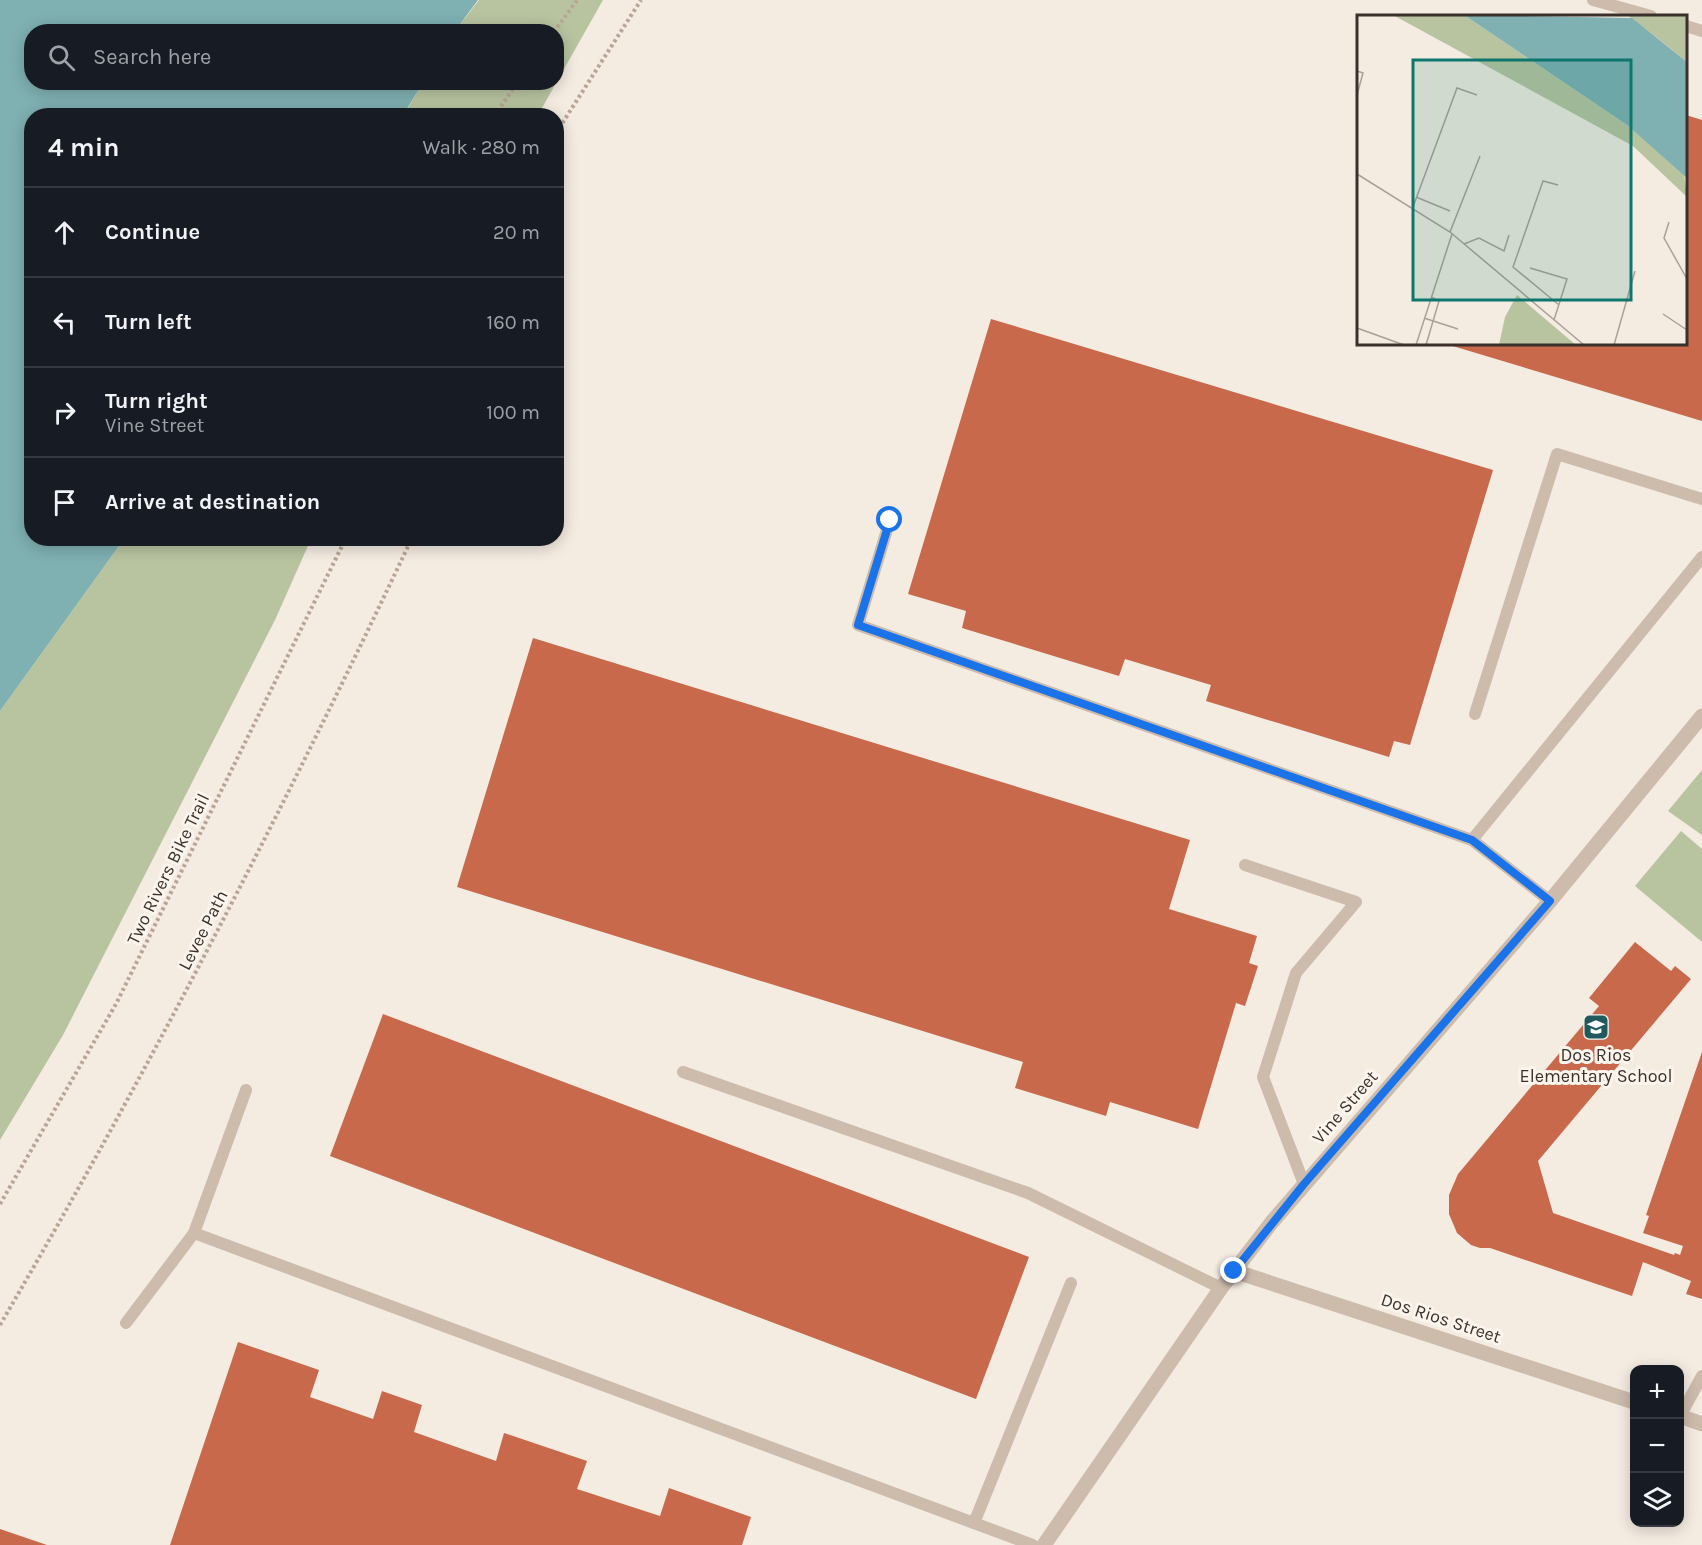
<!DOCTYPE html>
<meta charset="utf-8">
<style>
body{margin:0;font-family:Karla,sans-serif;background:#242831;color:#f1f3f6}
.controls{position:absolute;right:18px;bottom:18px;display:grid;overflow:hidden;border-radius:12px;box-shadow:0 3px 15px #0003}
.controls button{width:54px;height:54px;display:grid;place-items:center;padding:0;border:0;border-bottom:2px solid #363941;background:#171b24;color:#f1f3f6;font:30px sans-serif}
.stop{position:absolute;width:18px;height:18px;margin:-14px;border:4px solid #1a73e8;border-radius:50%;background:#fff}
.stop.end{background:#1a73e8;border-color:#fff;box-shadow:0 2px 6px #0008}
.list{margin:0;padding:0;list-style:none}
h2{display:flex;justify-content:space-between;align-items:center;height:78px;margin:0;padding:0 24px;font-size:26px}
h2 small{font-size:20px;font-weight:400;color:#9ea1a6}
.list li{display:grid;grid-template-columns:39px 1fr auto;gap:18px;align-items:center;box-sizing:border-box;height:90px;padding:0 24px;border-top:2px solid #363941}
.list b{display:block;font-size:22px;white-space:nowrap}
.list p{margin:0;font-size:20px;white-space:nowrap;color:#9ea1a6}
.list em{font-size:20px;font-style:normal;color:#9ea1a6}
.icon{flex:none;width:33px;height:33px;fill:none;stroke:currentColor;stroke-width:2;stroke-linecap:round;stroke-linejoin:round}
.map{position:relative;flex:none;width:1702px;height:1545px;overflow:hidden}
.search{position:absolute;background:#171b24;box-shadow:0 3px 15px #0003;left:24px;top:24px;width:540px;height:66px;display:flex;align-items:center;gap:15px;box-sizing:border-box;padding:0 21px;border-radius:24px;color:#9ea1a6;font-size:22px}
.panel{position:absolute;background:#171b24;box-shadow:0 3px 15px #0003;left:24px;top:108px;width:540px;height:438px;border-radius:24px}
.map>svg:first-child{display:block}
.green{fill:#b8c4a0}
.water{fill:#7fb0b2}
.building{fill:#c8694b}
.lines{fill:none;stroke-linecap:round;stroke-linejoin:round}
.path{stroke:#b9a596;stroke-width:4;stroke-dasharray:3 3;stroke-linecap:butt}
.lane{stroke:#cdbbac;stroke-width:12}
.street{stroke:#cdbbac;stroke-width:15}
.route{stroke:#1a73e8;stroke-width:8}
.labels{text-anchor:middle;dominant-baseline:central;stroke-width:6;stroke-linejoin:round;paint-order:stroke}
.street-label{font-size:18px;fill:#3b302b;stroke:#fbf5ee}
.poi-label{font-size:18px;fill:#3b302b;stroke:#fbf5ee}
.inset-road{fill:none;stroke:#aaa098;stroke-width:1.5}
.view{fill:#0f766e;fill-opacity:0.15;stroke:#0f766e;stroke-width:3}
.inset-edge{fill:none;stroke:#3b302b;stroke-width:3}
</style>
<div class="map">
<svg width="1702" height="1545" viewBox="0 0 1702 1545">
<rect width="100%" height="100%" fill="#f4ebe1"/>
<g class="green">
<path d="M479,0h124l-65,115 -135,1 20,-33 133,-1v-50l-101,-1z"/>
<path d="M124,539h187l-36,81 -212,415 -63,105v-429z"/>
<path d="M1702,770v65l-34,-24z"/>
<path d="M1681,831l21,18v93l-67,-56z"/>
</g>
<path class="water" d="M0,0h478l-23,31 -423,1v50l391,1 -20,32 -371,1v422l92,1 -124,172z"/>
<g class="building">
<path d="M1686,115l16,5v301l-256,-77h240z"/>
<path d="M991,319l502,151 -83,275 -16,-4 -5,16 -183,-56 5,-16 -86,-26 -6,17 -157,-48 4,-17 -58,-17z"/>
<path d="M533,638l657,202 -21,69 88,27 -8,27 9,3 -13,40 -9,-3 -38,126 -88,-27 -4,14 -91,-28 8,-26 -566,-175z"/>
<path d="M1635,942l36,29 4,-5 16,13 -153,182 15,52 121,42 1,-2 5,2 3,-9 -40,-13 6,-17 -3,-1 56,-163v247l-16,-5 5,-13 -48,-19 -11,34 -142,-48h-10l-9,-3 -14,-12 -8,-19v-19l9,-21 141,-168 -10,-8z"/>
<path d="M383,1014l646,243 -53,142 -646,-243z"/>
<path d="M238,1342l81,28 -9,27 63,22 9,-28 40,14 -8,27 82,29 8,-28 83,28 -10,28 83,27 9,-28 82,29 -9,28h-572z"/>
<path d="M0,1529l47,16h-47z"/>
</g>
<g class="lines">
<g class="path">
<path d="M554,32l23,-32"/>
<path d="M494,116l24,-34"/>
<path d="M556,133l85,-133"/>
<path d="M0,1204l116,-200 230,-466"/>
<path d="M0,1325c150,-256 285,-519 412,-787"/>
</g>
<g class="lane">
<path d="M1593,0l58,16"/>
<path d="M1686,26l16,5"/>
<path d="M890,520l-32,105 614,215 230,-283"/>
<path d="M1475,714l82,-260 145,45"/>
<path d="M1472,840l78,61"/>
<path d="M1245,865l111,37 -60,71 -33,104 41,107"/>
<path d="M683,1072l345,121 193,95"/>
<path d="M246,1090l-52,143 839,312"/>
<path d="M126,1323l68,-90"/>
<path d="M1680,1416l22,-40"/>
<path d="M974,1523l97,-240"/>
</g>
<g class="street">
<path d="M1234,1271l400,131"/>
<path d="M1680,1416l22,8"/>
<path d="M1044,1545l177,-257 51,-66 278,-321 152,-185"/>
</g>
</g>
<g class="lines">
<path class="route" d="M890,520l-32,105 614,215 78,61 -246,283 -70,87"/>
</g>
<defs>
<g id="school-square" transform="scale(1.35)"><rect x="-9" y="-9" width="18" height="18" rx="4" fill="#1f5a5e" stroke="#fbf5ee"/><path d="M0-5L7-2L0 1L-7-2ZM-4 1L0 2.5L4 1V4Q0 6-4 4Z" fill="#fff"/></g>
</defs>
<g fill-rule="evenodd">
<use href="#school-square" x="1596" y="1027"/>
</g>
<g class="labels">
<g class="street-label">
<text transform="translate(168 869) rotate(-64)">Two Rivers Bike Trail</text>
<text transform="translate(203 930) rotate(-63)">Levee Path</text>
<text transform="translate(1345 1107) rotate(-49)">Vine Street</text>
<text transform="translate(1441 1318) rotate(18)">Dos Rios Street</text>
</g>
<g class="poi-label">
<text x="1596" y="1055">Dos Rios<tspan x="1596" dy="21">Elementary School</tspan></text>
</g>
</g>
<g transform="translate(1357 15)">
<rect width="330" height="330" fill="#f4ebe1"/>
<path d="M36,0h71l163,110 57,48 3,24 -54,-51zM270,0h60v47l-27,-22zM160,280l59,50h-77l6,-28z" fill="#b8c4a0"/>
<path d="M107,0l168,3 55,44v116l-60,-53z" fill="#7fb0b2"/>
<path class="inset-road" d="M0,56l6,2 -6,22M0,159l93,58 134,113M201,170l-15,-4 -30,86 46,38M59,182l34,14M56,192l44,-119 20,7M312,207l-5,16 23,41M93,217l30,-76M107,229l15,-6 25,13 5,-16M173,253l37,11 -13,41M306,299l24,16M67,303l34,11M0,313l47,17M59,330l36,-111M69,330l13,-44 -8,-4M257,330l21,-74"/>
<path class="view" d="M56,45h218v240h-218z"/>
<rect width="330" height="330" class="inset-edge"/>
</g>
</svg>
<div class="controls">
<button>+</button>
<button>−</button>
<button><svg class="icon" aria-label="layers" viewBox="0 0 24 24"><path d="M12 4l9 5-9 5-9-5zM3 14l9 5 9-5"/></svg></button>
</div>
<div class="stop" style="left:890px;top:520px"></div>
<div class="stop end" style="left:1234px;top:1271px"></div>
<div class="search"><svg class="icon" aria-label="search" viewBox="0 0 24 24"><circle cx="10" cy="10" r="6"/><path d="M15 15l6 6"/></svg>Search here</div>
<section class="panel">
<h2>4 min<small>Walk · 280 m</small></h2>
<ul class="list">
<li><svg class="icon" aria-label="ahead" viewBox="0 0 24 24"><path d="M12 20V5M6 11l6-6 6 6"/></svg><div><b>Continue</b></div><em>20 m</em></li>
<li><svg class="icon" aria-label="left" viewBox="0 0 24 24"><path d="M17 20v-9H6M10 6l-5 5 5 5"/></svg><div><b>Turn left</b></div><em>160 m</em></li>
<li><svg class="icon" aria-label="right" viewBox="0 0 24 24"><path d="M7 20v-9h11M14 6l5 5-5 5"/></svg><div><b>Turn right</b><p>Vine Street</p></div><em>100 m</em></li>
<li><svg class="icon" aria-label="arrive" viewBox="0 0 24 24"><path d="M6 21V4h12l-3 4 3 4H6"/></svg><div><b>Arrive at destination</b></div></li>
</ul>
</section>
</div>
